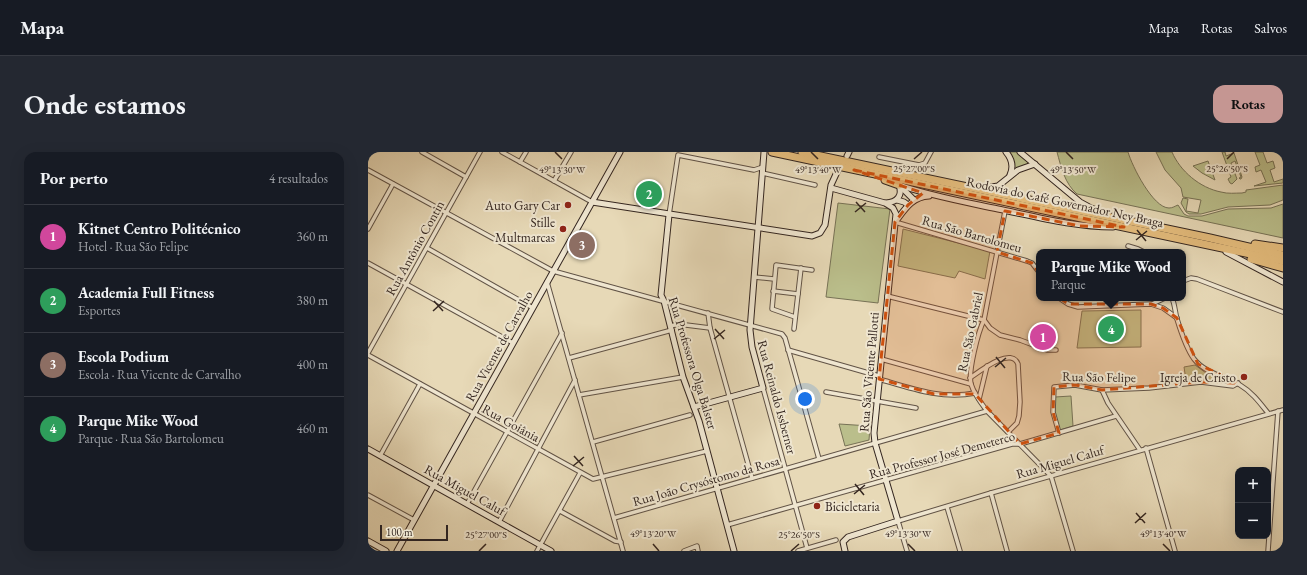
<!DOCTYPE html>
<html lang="pt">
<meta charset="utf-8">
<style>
body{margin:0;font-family:"EB Garamond",serif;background:#242831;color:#f1f3f6}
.controls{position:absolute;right:12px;bottom:12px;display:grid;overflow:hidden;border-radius:8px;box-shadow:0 4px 16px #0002}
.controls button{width:36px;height:36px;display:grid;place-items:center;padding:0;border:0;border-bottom:1px solid #363941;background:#171b24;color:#f1f3f6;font:20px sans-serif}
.scale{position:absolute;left:12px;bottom:10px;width:68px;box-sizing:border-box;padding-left:4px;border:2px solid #342620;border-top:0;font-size:11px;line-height:14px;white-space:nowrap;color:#342620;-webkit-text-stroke:3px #efe6d0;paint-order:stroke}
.you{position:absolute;left:437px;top:247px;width:14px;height:14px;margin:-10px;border:3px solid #fff;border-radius:50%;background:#1a73e8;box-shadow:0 0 0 6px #1a73e833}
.badge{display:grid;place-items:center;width:26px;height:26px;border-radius:50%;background:#c59692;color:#fff;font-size:13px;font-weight:700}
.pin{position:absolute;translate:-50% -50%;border:2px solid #fff;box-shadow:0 1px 4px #0006}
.popup{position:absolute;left:668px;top:97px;width:150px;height:52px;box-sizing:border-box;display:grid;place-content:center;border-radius:8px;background:#171b24;filter:drop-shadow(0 1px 3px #0005);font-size:13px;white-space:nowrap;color:#9ea1a6}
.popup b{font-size:15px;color:#f1f3f6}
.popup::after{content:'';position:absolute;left:50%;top:100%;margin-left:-8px;border:8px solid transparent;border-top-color:#171b24}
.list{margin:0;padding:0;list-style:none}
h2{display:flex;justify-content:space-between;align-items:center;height:52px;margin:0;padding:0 16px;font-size:17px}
h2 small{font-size:13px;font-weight:400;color:#9ea1a6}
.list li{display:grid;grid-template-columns:26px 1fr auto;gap:12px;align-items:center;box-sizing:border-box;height:64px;padding:0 16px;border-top:1px solid #363941}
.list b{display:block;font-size:15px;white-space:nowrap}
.list p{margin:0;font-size:13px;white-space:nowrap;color:#9ea1a6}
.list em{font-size:13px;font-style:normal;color:#9ea1a6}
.map{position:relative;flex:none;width:915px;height:399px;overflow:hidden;border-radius:12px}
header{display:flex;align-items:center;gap:24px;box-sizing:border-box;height:56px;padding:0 20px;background:#171b24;border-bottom:1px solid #363941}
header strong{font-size:19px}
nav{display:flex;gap:22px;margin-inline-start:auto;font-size:14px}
.intro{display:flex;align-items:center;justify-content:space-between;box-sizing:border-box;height:96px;padding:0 24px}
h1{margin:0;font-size:28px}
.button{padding:10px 18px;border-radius:12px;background:#c59692;color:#111;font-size:14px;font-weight:700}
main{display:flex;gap:24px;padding:0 24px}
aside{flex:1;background:#171b24;border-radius:12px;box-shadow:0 4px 16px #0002}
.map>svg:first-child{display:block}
.green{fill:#babe8b;stroke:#777256}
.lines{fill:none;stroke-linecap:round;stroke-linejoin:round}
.street-casing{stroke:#615346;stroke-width:5.5}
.secondary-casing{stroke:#342620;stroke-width:7}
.highway-casing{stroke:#342620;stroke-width:9}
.street{stroke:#efe6d0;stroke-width:3.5}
.secondary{stroke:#efe6d0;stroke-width:5}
.highway{stroke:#e4bc7c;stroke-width:7}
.marked{fill:#cd510f;fill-opacity:0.2;stroke:#cd510f;stroke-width:3;stroke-dasharray:8 5;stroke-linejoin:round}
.ticks{fill:none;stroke:#342620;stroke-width:1.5}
.poi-dot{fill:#8f2418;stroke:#efe6d0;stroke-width:1.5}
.labels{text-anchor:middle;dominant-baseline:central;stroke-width:4;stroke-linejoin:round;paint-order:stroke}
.street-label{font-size:13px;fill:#342620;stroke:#efe6d0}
.poi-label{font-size:13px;fill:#342620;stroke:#efe6d0;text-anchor:end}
.ticks-label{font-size:10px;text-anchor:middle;fill:#342620;stroke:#efe6d0;stroke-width:4;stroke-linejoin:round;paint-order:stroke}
</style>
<header>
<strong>Mapa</strong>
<nav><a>Mapa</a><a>Rotas</a><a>Salvos</a></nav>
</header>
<div class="intro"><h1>Onde estamos</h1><a class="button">Rotas</a></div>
<main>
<aside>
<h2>Por perto<small>4 resultados</small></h2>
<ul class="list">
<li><span class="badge" style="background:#d1479c">1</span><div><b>Kitnet Centro Politécnico</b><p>Hotel · Rua São Felipe</p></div><em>360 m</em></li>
<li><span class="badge" style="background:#2e9e5b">2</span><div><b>Academia Full Fitness</b><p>Esportes</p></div><em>380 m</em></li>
<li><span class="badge" style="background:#8d6e63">3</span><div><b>Escola Podium</b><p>Escola · Rua Vicente de Carvalho</p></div><em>400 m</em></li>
<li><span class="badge" style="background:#2e9e5b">4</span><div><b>Parque Mike Wood</b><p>Parque · Rua São Bartolomeu</p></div><em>460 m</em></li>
</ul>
</aside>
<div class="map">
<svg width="915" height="399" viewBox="0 0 915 399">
<rect width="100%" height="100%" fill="#e7d9b7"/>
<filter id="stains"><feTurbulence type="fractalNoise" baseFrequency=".005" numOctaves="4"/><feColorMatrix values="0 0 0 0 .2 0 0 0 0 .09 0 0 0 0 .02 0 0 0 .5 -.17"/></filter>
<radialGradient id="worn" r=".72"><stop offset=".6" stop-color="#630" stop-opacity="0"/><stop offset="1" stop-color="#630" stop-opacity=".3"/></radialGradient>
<g class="green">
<path d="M638,0h14l15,12 -20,8 -3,-2z"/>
<path d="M689,0h71c4,14 25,56 41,56 4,0 6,-2 9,-3l6,9 4,2h14l26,-7 43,-1 12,-4v34l-206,-44c-12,-10 -16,-27 -20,-42z"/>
<path d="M788,0h16c8,19 28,36 49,40 7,2 14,1 21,1l4,-1v-2l37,-5v15l-13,5 -42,2 -27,7h-12l-3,-2 -5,-9 2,-5 5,1 -2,12 12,2 3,-13 -18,-3 -2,-9 -16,-18z"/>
<path d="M854,0h3l1,4 8,-3 8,24 -1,2h-1l-1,-1 2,-1 -6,-16 -4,2 6,16 -5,5 -2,-1 -2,-4 3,-2z"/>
<path d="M887,0h8l4,11 6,-2 2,7 -5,2 4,12 9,-3v4l-29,3 12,-4 -5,-12 -5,2 -1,-5 5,-2z"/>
<path d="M840,9l7,19 -13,-7 -9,-7z"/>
<path d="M470,51l52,6 -12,94 -52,-6z"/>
<path d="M535,77l87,22 -5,28 -26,-8 -4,7 -57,-12z"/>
<path d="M773,158v37l-64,1 5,-37z"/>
<path d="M827,213l11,8 28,11 -29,-5 -19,1 -2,-13z"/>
<path d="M703,244l2,30 -13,4 -5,-16v-17z"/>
<path d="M471,272l31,2 -1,14 -24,6z"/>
</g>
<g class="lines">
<g class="street-casing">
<g id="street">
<path d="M54,0l44,25"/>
<path d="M134,0l90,50"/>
<path d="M511,5l40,8 6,-2 6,-11"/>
<path d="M152,10l6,-10"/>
<path d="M0,18l185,101 229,63 3,4 34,121"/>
<path d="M394,21l53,12"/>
<path d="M186,29l17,-29"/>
<path d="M637,59l-21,109c-6,12 -16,51 -13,64 3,10 10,19 16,27l64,65 22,75"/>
<path d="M301,63l9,-60 76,15 9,-3"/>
<path d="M527,70l132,39 5,2 7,9"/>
<path d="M0,77l25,-45"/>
<path d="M760,94l10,3 6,3"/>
<path d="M59,96l106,60"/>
<path d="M0,111l145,80"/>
<path d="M386,125l20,2"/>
<path d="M815,129l8,-3 6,1 86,33"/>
<path d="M179,130l76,269"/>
<path d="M405,139l25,3"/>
<path d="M519,144l97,24 6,8 10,7 20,5 27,10h9"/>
<path d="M691,146l9,6 10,3 73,-3 12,4 14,10"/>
<path d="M804,146c3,7 3,14 5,21 4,13 9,29 17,40 12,15 31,17 46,26 12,7 20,18 28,28"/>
<path d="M784,152l13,-6"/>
<path d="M340,161l2,15 42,150"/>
<path d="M427,165l-23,-8 4,-44 36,5"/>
<path d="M303,174l7,-2 32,4"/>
<path d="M426,177l7,-61"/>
<path d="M420,198l91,26"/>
<path d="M0,201l112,-201"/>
<path d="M0,203l225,124 114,-28"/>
<path d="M201,206l103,-28"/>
<path d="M513,207l90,25"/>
<path d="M602,226c9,-6 41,-32 48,-14l2,38 -1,14 -2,7 -9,9"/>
<path d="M511,227c31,9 63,21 96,14"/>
<path d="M395,236l44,160"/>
<path d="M734,238l6,13 32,47"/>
<path d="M458,240l90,16"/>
<path d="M211,243l104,-18"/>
<path d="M611,247l8,-33"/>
<path d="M691,281l-6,-21 1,-25 21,-2 27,5 47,-2 52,-6 32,4 5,-3"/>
<path d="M225,290l97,-27"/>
<path d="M778,296l29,103"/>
<path d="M12,304l40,-72"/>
<path d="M623,341l16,58"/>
<path d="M0,343l46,25"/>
<path d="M99,352l95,-171"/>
<path d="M579,355l13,44"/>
<path d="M192,359l55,30 6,1"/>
<path d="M246,366l373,-107"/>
<path d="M131,370l76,-142"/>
<path d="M359,373l285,-81h8l96,-28"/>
<path d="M169,399l43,-78"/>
<path d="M316,399l13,-5 1,5"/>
<path d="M430,399l38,-11"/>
<path d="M539,399l-9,-30 93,-28 292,-83"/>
<path d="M900,399l10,-140"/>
</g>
</g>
<g class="secondary-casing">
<g id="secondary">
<path d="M638,0c6,7 8,14 4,23"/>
<path d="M652,0l60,50 11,6 17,6"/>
<path d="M479,4l2,-4"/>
<path d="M531,33c32,11 66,17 99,24 39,8 76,18 115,18"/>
<path d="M533,35l13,13"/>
<path d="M463,36l54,15 8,5 3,6 -22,219 1,10 23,78 -50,16 -5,5 2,9"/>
<path d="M617,36l13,-2 20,-16 17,-6"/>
<path d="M529,48l7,2 4,3"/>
<path d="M224,50l220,34 8,-3 5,-8 6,-40 6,-13"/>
<path d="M518,51c11,-1 17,-7 13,-18"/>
<path d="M301,63l-8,80 3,6 19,76 16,44 35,130"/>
<path d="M528,69c9,-12 16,-24 33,-25"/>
<path d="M858,100l57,30"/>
<path d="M326,255l69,-19 -11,-41 -2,-17 14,-178"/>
<path d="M0,297l183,102"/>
<path d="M0,389l18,10"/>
<path d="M29,399l223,-399"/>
</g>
</g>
<g class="highway-casing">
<g id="highway">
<path d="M404,0l511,109"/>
<path d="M434,0l408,86 73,17"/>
<path d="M517,28l14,5"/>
<path d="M887,92l28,4"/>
<path d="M883,107l32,9"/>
</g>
</g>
<use href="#street" class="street"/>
<use href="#secondary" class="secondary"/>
<use href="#highway" class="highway"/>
</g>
<path class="marked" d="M486,18l270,57 -44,-1 -75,-15 -8,41 35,11 22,31 14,10h83l12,4 14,10 21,46 40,19 -37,-1 -99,8 -27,-5 -21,2 -1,25 6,21 -39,11 -45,-50h-41l-55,-15 16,-157 13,-17 15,-12z"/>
<path class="ticks" d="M187,0l7,7M443,0l7,7M698,0l7,7M546,7l8,-7M859,7l7,-7M488,50l9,10M487,60l11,-9M769,78l9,11M768,88l11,-9M66,149l9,10M65,159l11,-10M347,177l9,10M346,187l11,-9M628,205l9,11M627,215l11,-9M206,304l9,10M205,314l11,-9M487,332l9,11M486,342l11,-9M768,361l9,10M767,371l11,-10M285,392l6,7M540,392l7,7M795,392l7,7M111,399l7,-7M423,399l8,-7"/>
<g class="poi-dot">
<circle cx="200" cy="53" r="4"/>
<circle cx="195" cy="77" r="4"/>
<circle cx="876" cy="225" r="4"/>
<circle cx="449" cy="354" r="4"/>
</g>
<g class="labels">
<g class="street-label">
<text transform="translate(697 50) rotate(12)">Rodovia do Café Governador Ney Braga</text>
<text transform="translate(604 82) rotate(16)">Rua São Bartolomeu</text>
<text transform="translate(47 96) rotate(-61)">Rua Antônio Contin</text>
<text transform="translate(602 180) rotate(-78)">Rua São Gabriel</text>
<text transform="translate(131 194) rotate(-61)">Rua Vicente de Carvalho</text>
<text transform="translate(325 211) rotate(73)">Rua Professora Olga Balster</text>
<text transform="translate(501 220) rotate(-85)">Rua São Vicente Pallotti</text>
<text transform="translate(731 225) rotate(1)">Rua São Felipe</text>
<text transform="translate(409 245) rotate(75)">Rua Reinaldo Issberner</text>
<text transform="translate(143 271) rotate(29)">Rua Goiânia</text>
<text transform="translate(574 303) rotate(-15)">Rua Professor José Demeterco</text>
<text transform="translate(692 310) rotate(-16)">Rua Miguel Caluf</text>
<text transform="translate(338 329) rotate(-16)">Rua João Crysóstomo da Rosa</text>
<text transform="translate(97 338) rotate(29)">Rua Miguel Caluf</text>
</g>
<g class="poi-label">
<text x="192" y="53">Auto Gary Car</text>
<text x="187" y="70">Stille<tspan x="187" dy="15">Multmarcas</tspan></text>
<text x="868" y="225">Igreja de Cristo</text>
<text x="457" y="354" text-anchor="start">Bicicletaria</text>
</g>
</g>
<g class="ticks-label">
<text x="546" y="20">25°27'00"S</text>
<text x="859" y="20">25°26'50"S</text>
<text x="194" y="21">49°13'30"W</text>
<text x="450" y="21">49°13'40"W</text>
<text x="705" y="21">49°13'50"W</text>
<text x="285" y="385">49°13'20"W</text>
<text x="540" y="385">49°13'30"W</text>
<text x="795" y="385">49°13'40"W</text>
<text x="118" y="386">25°27'00"S</text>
<text x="431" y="386">25°26'50"S</text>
</g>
<rect width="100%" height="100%" filter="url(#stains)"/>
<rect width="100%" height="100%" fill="url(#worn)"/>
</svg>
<div class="controls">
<button>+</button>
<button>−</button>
</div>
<div class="scale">100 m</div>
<div class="you"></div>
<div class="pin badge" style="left:675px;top:185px;background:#d1479c">1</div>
<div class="pin badge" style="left:281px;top:42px;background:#2e9e5b">2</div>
<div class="pin badge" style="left:214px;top:93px;background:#8d6e63">3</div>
<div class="pin badge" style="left:743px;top:177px;background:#2e9e5b">4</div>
<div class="popup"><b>Parque Mike Wood</b>Parque</div>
</div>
</main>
